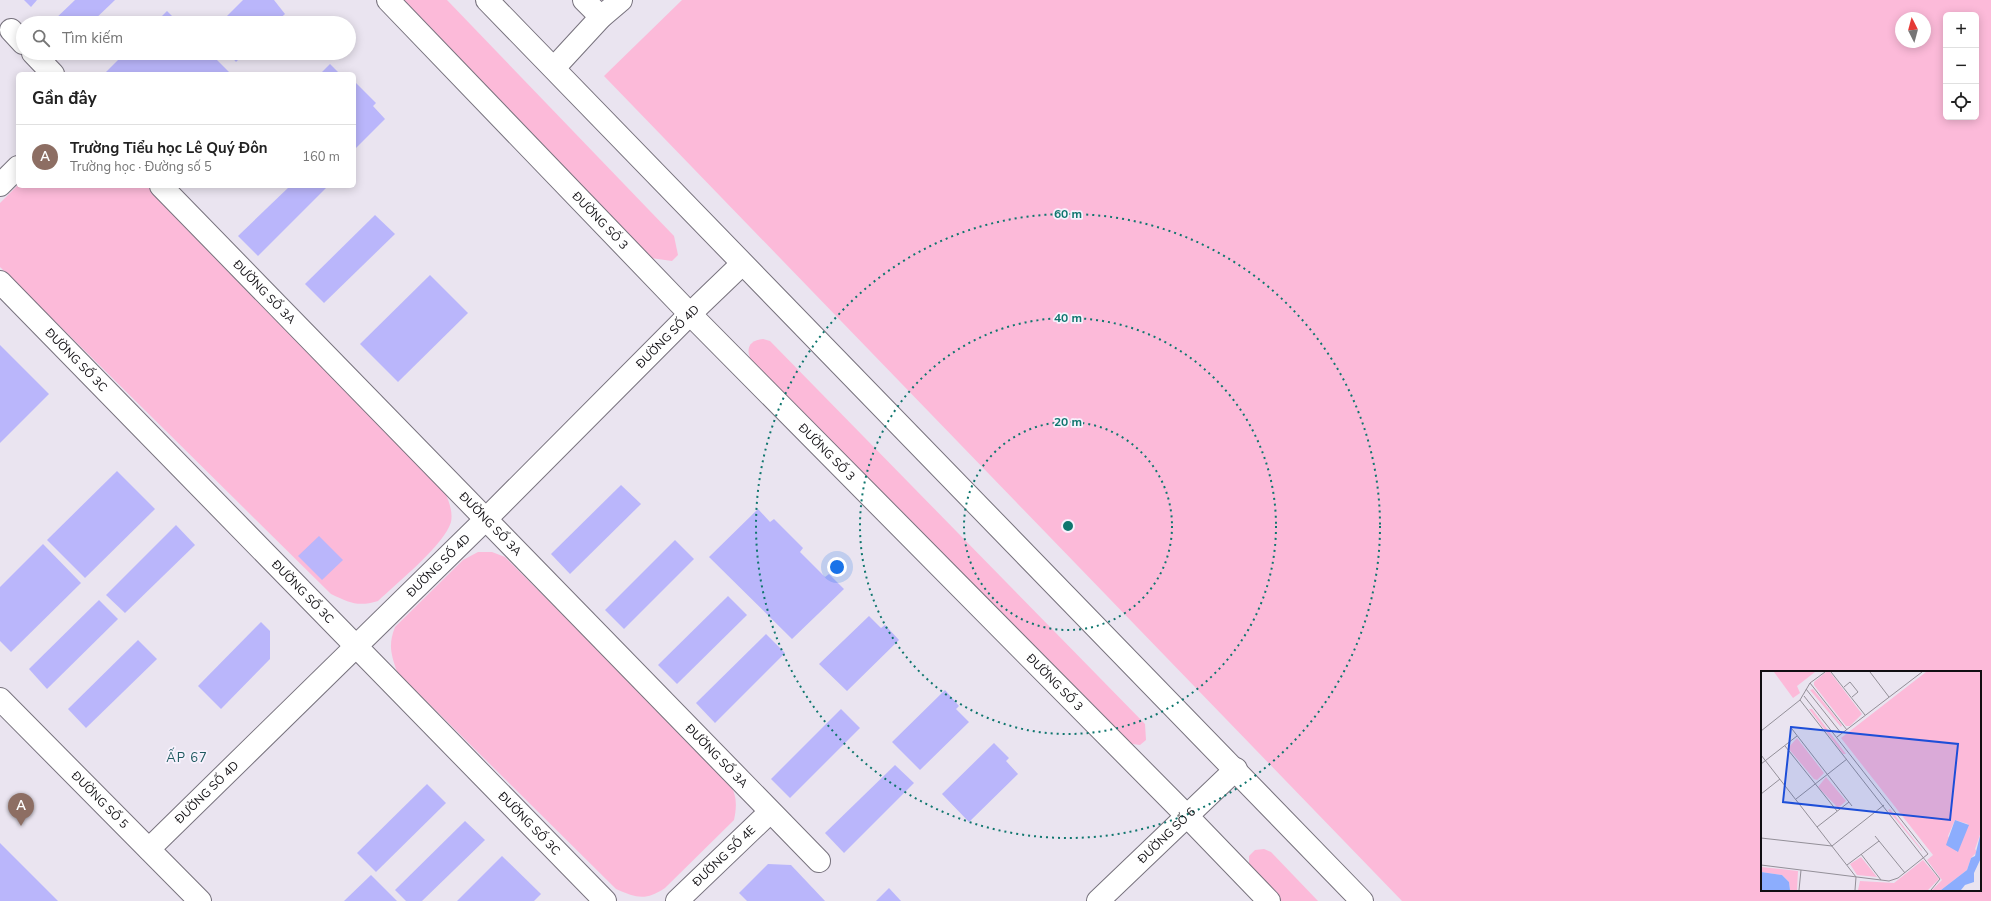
<!DOCTYPE html>
<html lang="vi">
<meta charset="utf-8">
<style>
body{margin:0;font-family:"Nunito Sans",sans-serif;background:#f6f6f6;color:#222}
.controls{position:absolute;right:12px;top:12px;display:grid;overflow:hidden;border-radius:6px;box-shadow:0 2px 10px #0003}
.controls button{width:36px;height:36px;display:grid;place-items:center;padding:0;border:0;border-bottom:1px solid #e0e0e0;background:#fff;color:#222;font:20px sans-serif}
.compass{position:absolute;left:1895px;top:12px;width:36px;height:36px;border-radius:50%;background:#fff;box-shadow:0 2px 10px #0003;rotate:354deg}
.you{position:absolute;left:837px;top:567px;width:14px;height:14px;margin:-10px;border:3px solid #fff;border-radius:50%;background:#1a73e8;box-shadow:0 0 0 6px #1a73e833}
.badge{display:grid;place-items:center;width:26px;height:26px;border-radius:50%;background:#1e6a71;color:#fff;font-size:13px;font-weight:700}
.pin{position:absolute;translate:-50% -33px;filter:drop-shadow(0 1px 2px #0008)}
.pin::after{content:'';position:absolute;top:21px;width:14px;height:12px;background:inherit;clip-path:polygon(0 0,100% 0,50% 100%)}
.list{margin:0;padding:0;list-style:none}
h2{display:flex;justify-content:space-between;align-items:center;height:52px;margin:0;padding:0 16px;font-size:17px}
h2 small{font-size:13px;font-weight:400;color:#767676}
.list li{display:grid;grid-template-columns:26px 1fr auto;gap:12px;align-items:center;box-sizing:border-box;height:64px;padding:0 16px;border-top:1px solid #e0e0e0}
.list b{display:block;font-size:15px;white-space:nowrap}
.list p{margin:0;font-size:13px;white-space:nowrap;color:#767676}
.list em{font-size:13px;font-style:normal;color:#767676}
.icon{flex:none;width:22px;height:22px;fill:none;stroke:currentColor;stroke-width:2;stroke-linecap:round;stroke-linejoin:round}
.map{position:relative;flex:none;width:1991px;height:901px;overflow:hidden}
.search{position:absolute;background:#fff;box-shadow:0 2px 10px #0003;left:16px;top:16px;width:340px;height:44px;display:flex;align-items:center;gap:10px;box-sizing:border-box;padding:0 14px;border-radius:22px;color:#767676;font-size:15px}
.panel{position:absolute;background:#fff;box-shadow:0 2px 10px #0003;left:16px;top:72px;width:340px;height:116px;border-radius:6px}
.map>svg:first-child{display:block}
.green{fill:#fcbad9;fill-rule:evenodd}
.building{fill:#bab6fb}
.lines{fill:none;stroke-linecap:round;stroke-linejoin:round}
.street-casing{stroke:#77727d;stroke-width:24}
.street{stroke:#fff;stroke-width:22}
.ring{fill:none;stroke:#0f766e;stroke-width:2;stroke-dasharray:2 4}
.labels{text-anchor:middle;dominant-baseline:central;stroke-width:3.5;stroke-linejoin:round;paint-order:stroke}
.street-label{font-size:12px;fill:#110f13;stroke:#f7f2fd}
.neighbourhood-label{font-size:13px;letter-spacing:1px;fill:#1e595f;stroke:#f7f2fd}
.inset-road{fill:none;stroke:#938f98;stroke-width:1}
.view{fill:#1d4ed8;fill-opacity:0.15;stroke:#1d4ed8;stroke-width:2}
.inset-edge{fill:none;stroke:#110f13;stroke-width:2}
.centre{fill:#0f766e;stroke:#f7f2fd;stroke-width:2}
.ring-label{font-size:12px;text-anchor:middle;font-weight:bold;fill:#0f766e;stroke:#f7f2fd;stroke-width:3.5;stroke-linejoin:round;paint-order:stroke}
</style>
<div class="map">
<svg width="1991" height="901" viewBox="0 0 1991 901">
<rect width="100%" height="100%" fill="#eae4f0"/>
<g class="green">
<path d="M404,0h43l227,236 4,19 -6,6 -21,-3z"/>
<path d="M682,0h1309v901h-589l-798,-825zM1946,15h30v102h-30zM1901,18h24v24h-24zM1762,672h218v218h-218z"/>
<path d="M18,185l129,1 298,306c4,10 8,19 6,30 -6,22 -55,62 -73,79 -20,6 -28,2 -47,-7l-331,-327v-64z"/>
<path d="M763,339l7,2 375,383 1,16 -6,5 -15,-2 -374,-383c-6,-12 -1,-20 12,-21z"/>
<path d="M478,552h14l13,5 224,225c8,13 8,24 5,38l-69,68c-20,13 -28,10 -49,1l-219,-217c-6,-18 -9,-27 -2,-45l68,-67z"/>
<path d="M1264,849l7,3 47,49h-37l-29,-31 -3,-5v-9l6,-6z"/>
</g>
<g class="building">
<path d="M24,0h13l-6,7z"/>
<path d="M75,0h40l-24,23h-40z"/>
<path d="M243,0h31l11,14 -10,9h-55z"/>
<path d="M167,11l12,12h-24z"/>
<path d="M125,53h85l21,21h-127z"/>
<path d="M228,53h17l-9,9z"/>
<path d="M330,64l10,10h-20z"/>
<path d="M354,81l22,22 -3,3 12,13 -31,31z"/>
<path d="M290,186h38l-70,70 -20,-20z"/>
<path d="M375,215l20,19 -71,69 -19,-19z"/>
<path d="M430,275l38,38 -70,69 -38,-38z"/>
<path d="M0,345l49,49 -49,49z"/>
<path d="M117,471l38,38 -70,69 -38,-38z"/>
<path d="M621,485l20,19 -71,70 -19,-20z"/>
<path d="M758,509l12,13 4,-3 29,29 -3,4 25,25 4,-3 15,15 -52,50 -83,-82z"/>
<path d="M176,525l19,20 -70,68 -19,-18z"/>
<path d="M319,536l24,24 -21,20 -24,-24z"/>
<path d="M675,540l19,19 -70,70 -19,-19z"/>
<path d="M43,544l38,39 -70,69 -11,-11v-54z"/>
<path d="M728,596l19,19 -70,69 -19,-19z"/>
<path d="M99,600l19,19 -71,70 -18,-20z"/>
<path d="M869,616l12,12 4,-3 14,15 -52,51 -28,-27z"/>
<path d="M261,622l9,9v28l-49,50 -23,-23z"/>
<path d="M766,634l19,19 -70,70 -19,-20z"/>
<path d="M138,640l19,19 -71,69 -18,-19z"/>
<path d="M945,690l14,16 -3,3 13,13 -49,48 -28,-28z"/>
<path d="M841,709l19,19 -70,70 -19,-19z"/>
<path d="M994,743l15,15 -3,3 12,13 -49,48 -27,-28z"/>
<path d="M895,765l19,18 -70,70 -19,-20z"/>
<path d="M427,784l19,19 -70,69 -19,-19z"/>
<path d="M465,821l20,19 -63,61h-16l-11,-11z"/>
<path d="M0,843l58,58h-58z"/>
<path d="M502,856l39,38 -7,7h-77z"/>
<path d="M768,864l23,1 34,36h-78l-8,-8z"/>
<path d="M371,875l26,26h-53z"/>
<path d="M889,888l12,13h-25z"/>
</g>
<g class="lines">
<g class="street-casing">
<g id="street">
<path id="s1" d="M388,0l302,314 497,502 82,85"/>
<path d="M487,0l875,901"/>
<path d="M584,0l17,17"/>
<path d="M11,30l12,13"/>
<path d="M33,53l20,21"/>
<path d="M554,68l47,-51 20,-17"/>
<path d="M0,185l18,-18"/>
<path id="s2" d="M161,186l658,675"/>
<path id="s3" d="M0,282l605,619"/>
<path id="s4" d="M0,699l200,202"/>
<path id="s5" d="M149,849l336,-329 205,-206 52,-50"/>
<path id="s6" d="M677,901l93,-89"/>
<path id="s7" d="M1098,901l138,-132"/>
</g>
</g>
<use href="#street" class="street"/>
</g>
<g class="ring">
<circle cx="1068" cy="526" r="104"/>
<circle cx="1068" cy="526" r="208"/>
<circle cx="1068" cy="526" r="312"/>
</g>
<g class="labels">
<g class="street-label">
<text stroke="none"><textPath href="#s1" startOffset="306">ĐƯỜNG SỐ 3</textPath></text>
<text stroke="none"><textPath href="#s2" startOffset="148">ĐƯỜNG SỐ 3A</textPath></text>
<text stroke="none"><textPath href="#s5" startOffset="729">ĐƯỜNG SỐ 4D</textPath></text>
<text stroke="none"><textPath href="#s3" startOffset="109">ĐƯỜNG SỐ 3C</textPath></text>
<text stroke="none"><textPath href="#s1" startOffset="630">ĐƯỜNG SỐ 3</textPath></text>
<text stroke="none"><textPath href="#s2" startOffset="472">ĐƯỜNG SỐ 3A</textPath></text>
<text stroke="none"><textPath href="#s5" startOffset="405">ĐƯỜNG SỐ 4D</textPath></text>
<text stroke="none"><textPath href="#s3" startOffset="433">ĐƯỜNG SỐ 3C</textPath></text>
<text stroke="none"><textPath href="#s1" startOffset="954">ĐƯỜNG SỐ 3</textPath></text>
<text stroke="none"><textPath href="#s2" startOffset="796">ĐƯỜNG SỐ 3A</textPath></text>
<text stroke="none"><textPath href="#s5" startOffset="81">ĐƯỜNG SỐ 4D</textPath></text>
<text stroke="none"><textPath href="#s4" startOffset="142">ĐƯỜNG SỐ 5</textPath></text>
<text stroke="none"><textPath href="#s3" startOffset="757">ĐƯỜNG SỐ 3C</textPath></text>
<text stroke="none"><textPath href="#s7" startOffset="95">ĐƯỜNG SỐ 6</textPath></text>
<text stroke="none"><textPath href="#s6" startOffset="65">ĐƯỜNG SỐ 4E</textPath></text>
</g>
<g class="neighbourhood-label">
<text x="187" y="758">ẤP 67</text>
</g>
</g>
<g transform="translate(1761 671)">
<rect width="220" height="220" fill="#eae4f0"/>
<path d="M13,1h41l-18,14 3,7 -7,5zM65,1h4l32,42 -12,12h-4l-32,-41v-3zM165,1h55v160l-6,17 2,3 -6,6 -4,12 -26,20h-9l10,-10 -15,-20 6,-5 -92,-117zM194,149l13,4 -11,28 -9,-16zM52,18l29,36 -1,2 -31,-37zM48,38h3l34,45h-3zM36,67l27,35 -7,7 -3,-1 -26,-31zM65,106l20,24 -8,7 -20,-21zM129,138l32,41v1l-34,-41zM100,186l16,20 -20,-2 -7,-11zM162,189l16,19 -11,11h-70l2,-9 34,2zM0,196l37,4 -1,19h-7l-1,-8 -7,-7 -21,-3z" fill="#fcbad9" fill-rule="evenodd"/>
<path d="M194,149l14,5 -11,27 -12,-7zM220,161v26l-7,15v9l-9,3 -4,5h-20l26,-20 4,-12 4,-2zM0,201l21,3 7,7 1,8h-29z" fill="#8cadfd"/>
<path class="inset-road" d="M70,1l34,43M109,1l19,25M49,12l37,47M83,16l6,-5 8,10 -6,5M45,18l35,44M39,29l140,179 -9,11M31,58l60,77M0,60l39,-31 10,-17 15,-11M76,66l85,-65M24,75l52,65M0,84l95,122 -1,13M0,93l36,-28M0,123l19,-15M35,128l51,-40M56,156l32,-25M114,165l30,37M0,167l71,8 52,-41M100,183l20,26M0,194l128,16 9,-3 30,-24 -124,-158M86,194l32,-24M38,219l2,-20"/>
<path class="view" d="M30,56l167,17 -8,76 -167,-18z"/>
<rect width="220" height="220" class="inset-edge"/>
</g>
<circle cx="1068" cy="526" r="6" class="centre"/>
<g class="ring-label">
<text x="1068" y="218">60 m</text>
<text x="1068" y="322">40 m</text>
<text x="1068" y="426">20 m</text>
</g>
</svg>
<div class="controls">
<button>+</button>
<button>−</button>
<button><svg class="icon" aria-label="locate" viewBox="0 0 24 24"><circle cx="12" cy="12" r="6"/><path d="M12 2v4M12 18v4M2 12h4M18 12h4"/></svg></button>
</div>
<svg class="compass" viewBox="-18 -18 36 36"><path d="M0-13l5 13h-10z" fill="#e53935"/><path d="M0 13l5-13h-10z" fill="#767676"/></svg>
<div class="you"></div>
<div class="pin badge" style="left:21px;top:826px;background:#8d6e63">A</div>
<div class="search"><svg class="icon" aria-label="search" viewBox="0 0 24 24"><circle cx="10" cy="10" r="6"/><path d="M15 15l6 6"/></svg>Tìm kiếm</div>
<section class="panel">
<h2>Gần đây<small></small></h2>
<ul class="list">
<li><span class="badge" style="background:#8d6e63">A</span><div><b>Trường Tiểu học Lê Quý Đôn</b><p>Trường học · Đường số 5</p></div><em>160 m</em></li>
</ul>
</section>
</div>
